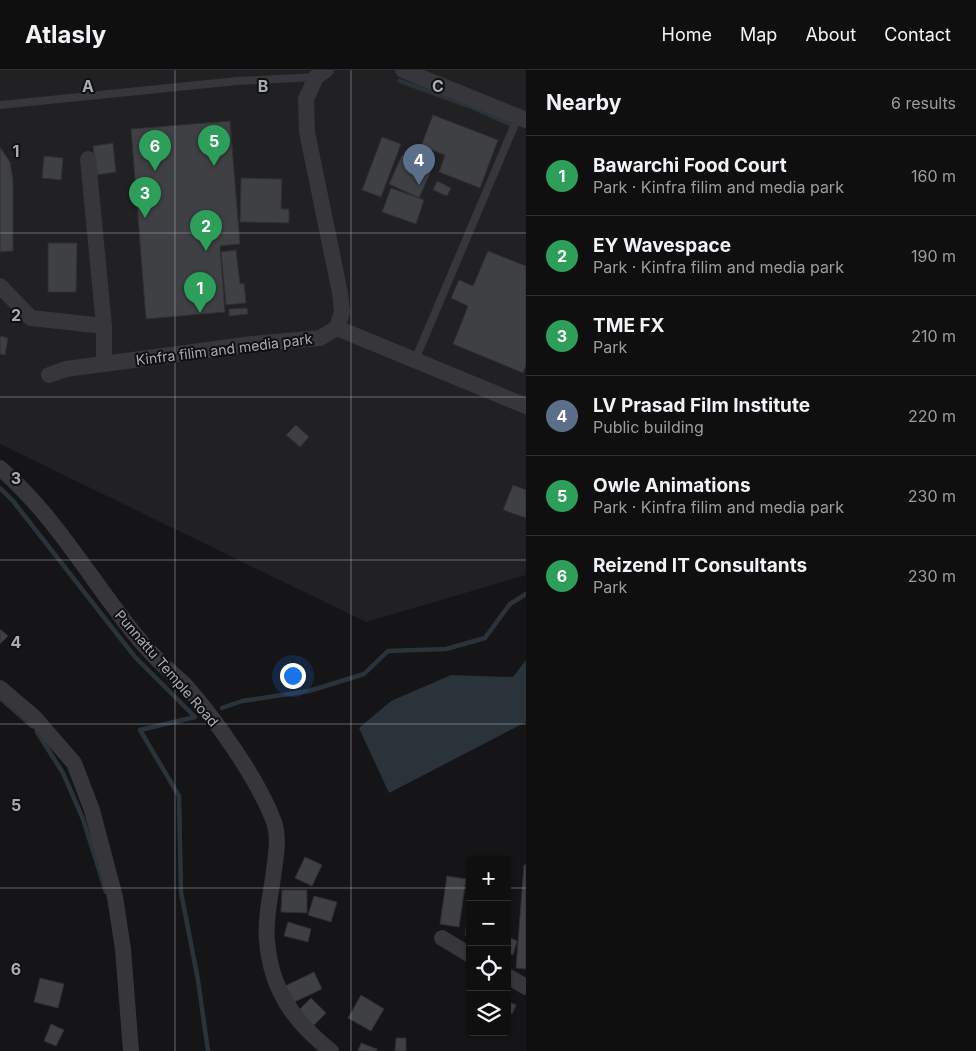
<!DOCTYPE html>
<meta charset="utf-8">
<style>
body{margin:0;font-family:Inter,sans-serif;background:#191819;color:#f1f3f6}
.controls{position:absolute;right:15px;bottom:15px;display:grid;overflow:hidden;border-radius:5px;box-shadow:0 1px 4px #0004}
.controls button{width:45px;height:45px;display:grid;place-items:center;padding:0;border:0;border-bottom:1px solid #302f30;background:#100f10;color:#f1f3f6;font:25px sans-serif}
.you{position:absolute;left:292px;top:605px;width:18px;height:18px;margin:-12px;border:4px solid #fff;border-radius:50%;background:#1a73e8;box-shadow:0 0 0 8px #1a73e833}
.badge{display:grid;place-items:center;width:32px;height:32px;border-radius:50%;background:#8c9099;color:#fff;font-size:16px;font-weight:700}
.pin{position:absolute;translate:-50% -41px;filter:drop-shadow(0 1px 2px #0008)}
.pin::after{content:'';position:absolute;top:26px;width:18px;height:15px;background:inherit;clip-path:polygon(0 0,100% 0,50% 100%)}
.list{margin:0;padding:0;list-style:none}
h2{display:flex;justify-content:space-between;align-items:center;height:65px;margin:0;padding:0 20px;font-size:21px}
h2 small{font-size:16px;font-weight:400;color:#9c9c9f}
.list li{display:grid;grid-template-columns:32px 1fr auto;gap:15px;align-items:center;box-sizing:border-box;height:80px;padding:0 20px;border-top:1px solid #302f30}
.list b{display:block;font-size:19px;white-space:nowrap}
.list p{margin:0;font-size:16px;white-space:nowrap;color:#9c9c9f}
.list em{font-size:16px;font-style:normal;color:#9c9c9f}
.icon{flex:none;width:28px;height:28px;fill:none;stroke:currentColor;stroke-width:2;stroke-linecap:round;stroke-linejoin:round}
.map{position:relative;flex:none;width:526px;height:981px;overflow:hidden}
header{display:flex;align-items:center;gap:30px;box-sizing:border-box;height:70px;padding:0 25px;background:#100f10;border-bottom:1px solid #302f30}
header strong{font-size:24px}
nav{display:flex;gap:28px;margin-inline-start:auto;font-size:18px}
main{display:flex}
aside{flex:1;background:#100f10}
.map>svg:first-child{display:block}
.built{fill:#212123}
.water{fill:#2b333a}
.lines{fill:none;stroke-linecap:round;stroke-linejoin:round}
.stream{stroke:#2b333a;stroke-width:4.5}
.building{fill:#3f4043;stroke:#2f2f32}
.lane{stroke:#36363b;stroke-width:8}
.street{stroke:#36363b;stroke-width:16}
.grid{fill:none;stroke:#a7abb6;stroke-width:1;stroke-opacity:0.55}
.labels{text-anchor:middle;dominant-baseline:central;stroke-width:4;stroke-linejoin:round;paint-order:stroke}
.street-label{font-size:14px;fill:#a7abb6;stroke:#101011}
.grid-label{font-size:16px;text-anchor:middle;font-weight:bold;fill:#a7abb6;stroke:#101011;stroke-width:4;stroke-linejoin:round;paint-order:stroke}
</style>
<header>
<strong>Atlasly</strong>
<nav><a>Home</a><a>Map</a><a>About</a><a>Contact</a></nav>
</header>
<main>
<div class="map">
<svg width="526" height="981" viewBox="0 0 526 981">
<rect width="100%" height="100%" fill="#151416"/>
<path class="built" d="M0,0h526v505l-160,47 -366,-178z"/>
<path class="water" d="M526,590v62l-137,71 -30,-65 32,-27 60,-26 62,2z"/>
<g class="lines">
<g class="stream">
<path d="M400,11l74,27 36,16"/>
<path d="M0,418l13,13 122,156 60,60 -55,13 39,66 2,96 17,88 10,71"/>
<path d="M0,628l32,28"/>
<path d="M222,638l20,-7 67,-10 55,-17 24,-23 58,-2 39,-11 25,-34 16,-10"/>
<path d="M37,662l26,41 20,46 23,73"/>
</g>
</g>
<g class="building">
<path d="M433,45l65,25 -18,48 -41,-16 6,-17 -24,-9z"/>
<path d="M230,51l10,123 -20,2 5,66 -79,7 -15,-190z"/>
<path d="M382,67l19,7 -20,53 -19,-7z"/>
<path d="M113,73l3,29 -19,3 -4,-29z"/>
<path d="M0,77l10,15 3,17v72l-13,1z"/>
<path d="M420,77l14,6 -5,11 -14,-6z"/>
<path d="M402,85l30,14 -13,29 -30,-14z"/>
<path d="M44,86l19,2 -2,22 -19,-2z"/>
<path d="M241,108l41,1 -1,30h8v14l-49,-1z"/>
<path d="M437,111l14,7 -4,8 -14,-6z"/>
<path d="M391,118l33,12 -8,24 -34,-12z"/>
<path d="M48,173h29l-1,49h-28z"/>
<path d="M236,180l4,34 4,-1 2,20 -20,2 -5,-53z"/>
<path d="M488,181l38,15v99l-3,8 -70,-29 15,-38 -17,-8 8,-18 14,6z"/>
<path d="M247,238l1,6 -19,2v-7z"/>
<path d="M0,266l8,2 -3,17 -5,-1z"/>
<path d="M296,355l13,12 -9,10 -14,-12z"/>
<path d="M513,415l13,5v28l-23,-8z"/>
<path d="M0,559l8,7 -8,8z"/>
<path d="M305,787l17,8 -10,21 -17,-8z"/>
<path d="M524,795h2v104l-10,-1z"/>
<path d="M447,806l19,3 -7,48 -19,-3z"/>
<path d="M282,820h25v23l-26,-1z"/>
<path d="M314,826l23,6 -6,20 -23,-7z"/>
<path d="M470,830v36l-5,-1z"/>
<path d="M288,852l23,7 -3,13 -24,-6z"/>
<path d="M511,868l6,3 -4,14 -6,-2z"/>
<path d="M314,902l8,17 -32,15 -7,-17z"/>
<path d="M40,908l24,6 -6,24 -24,-6z"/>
<path d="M361,925l23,14 -13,22 -23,-13z"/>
<path d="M311,928l15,15 -15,15 -15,-15z"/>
<path d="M507,931l9,4 -4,9 -5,-3z"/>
<path d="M51,954l13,6 -8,16 -12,-5z"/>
<path d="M396,968h10v13h-11z"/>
<path d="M361,973l16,6v2h-19z"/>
</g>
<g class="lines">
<g class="lane">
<path d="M0,35l237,-24 79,-4"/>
<path d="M415,290l103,-243"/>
</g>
<g class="street">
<path d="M403,0l123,50"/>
<path d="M88,89l16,167v38"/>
<path d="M0,216l31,32 73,8"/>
<path d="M337,258l189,78"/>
<path d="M49,305l17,-6 186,-25 68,-6 17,-10 5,-16 -2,-19 -33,-161 -1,-33 10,-22 10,-7"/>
<path d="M0,398c51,44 85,102 126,155 10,13 21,26 32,37 9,9 19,17 28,26 30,34 72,93 88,136 6,17 1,38 -1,56 -3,20 -8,43 -6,63 4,49 27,81 64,110"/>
<path d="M0,618l34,29 40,46 18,47 23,87 8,52 8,102"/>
<path d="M442,868l28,17"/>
<path d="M507,906l19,11"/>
</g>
</g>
<path class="grid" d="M175,0v981M351,0v981M0,163h526M0,327h526M0,490h526M0,654h526M0,818h470M507,818h19"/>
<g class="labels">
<g class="street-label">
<text transform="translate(224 279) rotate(-7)">Kinfra filim and media park</text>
<text transform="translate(167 598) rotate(49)">Punnattu Temple Road</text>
</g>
</g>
<g class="grid-label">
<text x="88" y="22">A</text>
<text x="263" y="22">B</text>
<text x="438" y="22">C</text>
<text x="16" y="87">1</text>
<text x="16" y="251">2</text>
<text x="16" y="414">3</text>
<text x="16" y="578">4</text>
<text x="16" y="741">5</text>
<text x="16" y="905">6</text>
</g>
</svg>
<div class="controls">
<button>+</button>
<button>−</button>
<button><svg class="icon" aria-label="locate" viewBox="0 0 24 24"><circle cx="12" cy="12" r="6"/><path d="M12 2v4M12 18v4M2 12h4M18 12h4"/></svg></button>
<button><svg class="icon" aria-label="layers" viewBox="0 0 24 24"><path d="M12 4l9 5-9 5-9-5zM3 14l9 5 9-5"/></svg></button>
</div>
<div class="you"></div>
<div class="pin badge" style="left:200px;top:243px;background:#2e9e5b">1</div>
<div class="pin badge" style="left:206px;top:181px;background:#2e9e5b">2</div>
<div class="pin badge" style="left:145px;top:148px;background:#2e9e5b">3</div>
<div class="pin badge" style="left:419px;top:115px;background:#5c6f8a">4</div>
<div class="pin badge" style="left:214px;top:96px;background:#2e9e5b">5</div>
<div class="pin badge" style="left:155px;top:101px;background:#2e9e5b">6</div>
</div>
<aside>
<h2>Nearby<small>6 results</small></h2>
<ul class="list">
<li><span class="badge" style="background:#2e9e5b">1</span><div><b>Bawarchi Food Court</b><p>Park · Kinfra filim and media park</p></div><em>160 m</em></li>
<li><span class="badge" style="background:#2e9e5b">2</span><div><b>EY Wavespace</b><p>Park · Kinfra filim and media park</p></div><em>190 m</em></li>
<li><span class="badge" style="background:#2e9e5b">3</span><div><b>TME FX</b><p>Park</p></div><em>210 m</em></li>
<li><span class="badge" style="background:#5c6f8a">4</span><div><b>LV Prasad Film Institute</b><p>Public building</p></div><em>220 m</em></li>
<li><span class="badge" style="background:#2e9e5b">5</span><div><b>Owle Animations</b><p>Park · Kinfra filim and media park</p></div><em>230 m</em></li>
<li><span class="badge" style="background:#2e9e5b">6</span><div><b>Reizend IT Consultants</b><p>Park</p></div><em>230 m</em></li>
</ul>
</aside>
</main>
